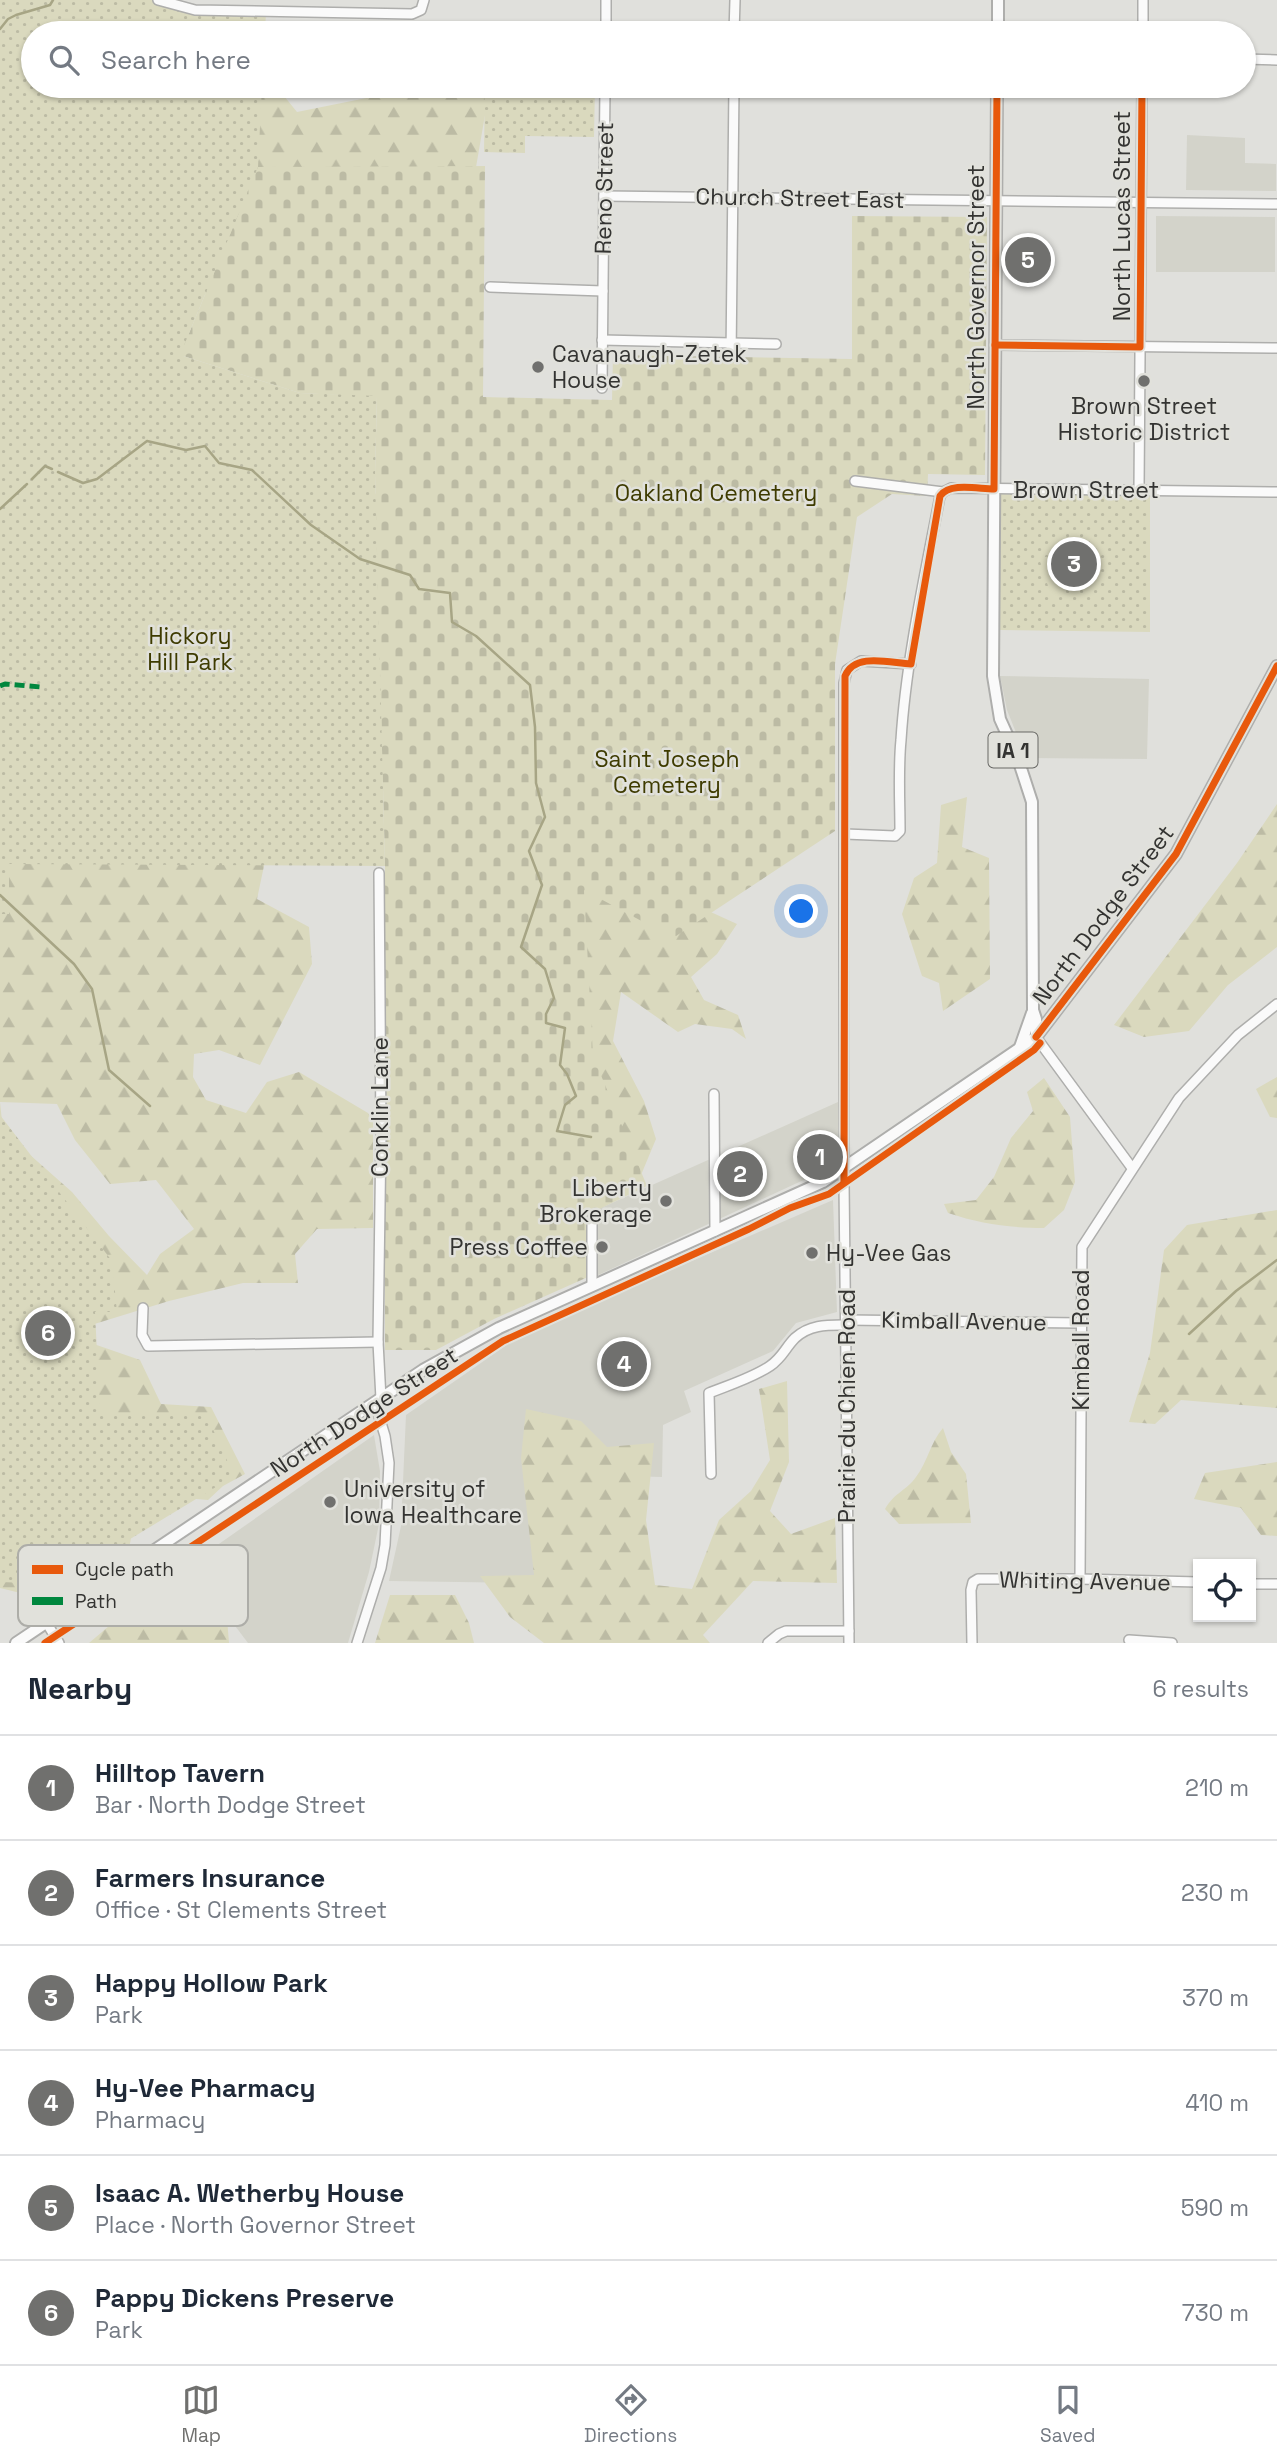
<!DOCTYPE html>
<meta charset="utf-8">
<style>
body{margin:0;font-family:"Space Grotesk",sans-serif;background:#f2f2f3;color:#1f2937}
.controls{position:absolute;right:21px;bottom:21px;display:grid;overflow:hidden;border-radius:0px;box-shadow:0 2px 5px #0004}
.controls button{width:63px;height:63px;display:grid;place-items:center;padding:0;border:0;border-bottom:2px solid #e0e1e3;background:#fff;color:#1f2937;font:35px sans-serif}
.you{position:absolute;left:802px;top:912px;width:24px;height:24px;margin:-18px;border:5px solid #fff;border-radius:50%;background:#1a73e8;box-shadow:0 0 0 10px #1a73e833}
.badge{display:grid;place-items:center;width:46px;height:46px;border-radius:50%;background:#70706e;color:#fff;font-size:23px;font-weight:700}
.pin{position:absolute;translate:-50% -50%;border:4px solid #fff;box-shadow:0 2px 7px #0006}
.list{margin:0;padding:0;list-style:none}
h2{display:flex;justify-content:space-between;align-items:center;height:91px;margin:0;padding:0 28px;font-size:30px}
h2 small{font-size:23px;font-weight:400;color:#747a83}
.list li{display:grid;grid-template-columns:46px 1fr auto;gap:21px;align-items:center;box-sizing:border-box;height:105px;padding:0 28px;border-top:2px solid #e0e1e3}
.list b{display:block;font-size:26px;white-space:nowrap}
.list p{margin:0;font-size:23px;white-space:nowrap;color:#747a83}
.list em{font-size:23px;font-style:normal;color:#747a83}
.icon{flex:none;width:38px;height:38px;fill:none;stroke:currentColor;stroke-width:2;stroke-linecap:round;stroke-linejoin:round}
.map{position:relative;flex:none;width:1277px;height:1643px;overflow:hidden}
.search{position:absolute;background:#fff;box-shadow:0 2px 5px #0004;left:21px;right:21px;top:21px;height:77px;display:flex;align-items:center;gap:18px;box-sizing:border-box;padding:0 24px;border-radius:38px;color:#747a83;font-size:26px}
.sheet{height:721px;background:#fff}
nav{display:flex;justify-content:space-around;align-items:center;box-sizing:border-box;height:98px;border-top:2px solid #e0e1e3;background:#fff;font-size:19px;color:#747a83}
nav a{display:grid;justify-items:center;gap:4px}
nav .on{color:#70706e}
.map>svg:first-child{display:block}
.built{fill:#d3d3ca}
.forest{fill:url(#forest-firs);fill-rule:evenodd}
.cemetery{fill:url(#cemetery-stones)}
.park{fill:url(#park-dots)}
.pitch{fill:#dad9be}
.lines{fill:none;stroke-linecap:round;stroke-linejoin:round}
.stream{stroke:#a7a585;stroke-width:2.5}
.minor-casing{stroke:#aeaeac;stroke-width:12}
.major-casing{stroke:#aeaeac;stroke-width:14}
.minor{stroke:#fafafa;stroke-width:9}
.major{stroke:#fafafa;stroke-width:10}
.quiet{stroke:#00873e;stroke-width:5;stroke-dasharray:10 5;stroke-linecap:butt}
.cycleway-casing{stroke:#e1e1db;stroke-width:11}
.cycleway{stroke:#e8590c;stroke-width:7}
.poi-dot{fill:#70706e;stroke:#e1e1db;stroke-width:2.5}
.labels{text-anchor:middle;dominant-baseline:central;stroke-width:5;stroke-linejoin:round;paint-order:stroke}
.shield{fill:#e1e1db;stroke:#686865;stroke-width:2}
.shield-label{font-size:21px;font-weight:bold;fill:#343432}
.street-label{font-size:23px;fill:#343432;stroke:#e1e1db}
.poi-label{font-size:23px;fill:#343432;stroke:#e1e1db;text-anchor:start}
.park-label{font-size:23px;fill:#3e3b00;stroke:#e1e1db}
.key{fill:#e1e1db;stroke:#adada8;stroke-width:2}
.key-label{font-size:19px;fill:#343432}
</style>
<div class="map">
<svg width="1277" height="1643" viewBox="0 0 1277 1643">
<defs>
<pattern id="forest-firs" width="22" height="20" patternUnits="userSpaceOnUse" patternTransform="scale(1.75)"><rect width="22" height="20" fill="#dad9be"/><path d="M5 1l3.5 6h-7zM16 11l3.5 6h-7z" fill="#bcbba4"/></pattern>
<pattern id="cemetery-stones" width="16" height="16" patternUnits="userSpaceOnUse" patternTransform="scale(1.75)"><rect width="16" height="16" fill="#dad9be"/><path d="M2 7V4a2 2 0 0 1 4 0v3zM10 15v-3a2 2 0 0 1 4 0v3z" fill="#bcbba4"/></pattern>
<pattern id="park-dots" width="8" height="8" patternUnits="userSpaceOnUse" patternTransform="scale(1.75)"><rect width="8" height="8" fill="#dad9be"/><path d="M2 2h.1M6 6h.1" fill="none" stroke="#bcbba4" stroke-width="1.8" stroke-linecap="round"/></pattern>
</defs>
<rect width="100%" height="100%" fill="#e0e0dc"/>
<g class="built">
<path d="M1187,135l58,3v25l31,1v27l-90,-1z"/>
<path d="M1156,216l119,1v55h-119z"/>
<path d="M1000,676l149,3 -2,80 -121,-1 -19,-48z"/>
<path d="M838,1102v62l-244,113v-66z"/>
<path d="M833,1200l4,112 -41,11 -23,28 -89,40 7,21 -28,13 -1,52 -67,-2 1,109 -207,-3 12,-55 5,-111 115,-80z"/>
<path d="M374,1435l6,36 -1,53 -10,48 -21,71h-100l-59,-78z"/>
</g>
<g class="forest">
<path d="M33,86h243l21,26 114,-23 4,-3h75l-15,87 -277,124 -16,65 188,130 33,10 299,406 35,16 -20,30 -26,23 13,23 34,15 8,24 -14,-10 -37,-5 -17,8 -57,-40 -8,49 31,60 12,38 -20,48 -181,-447 -187,107 -11,52 52,28 3,37 -52,101 -41,-15 -25,4 -1,23 13,23 40,13 21,-31 32,-10 74,44v112l-56,1 -22,25 3,29h-55l-74,18 -81,25v16l52,18 21,44 50,3 34,67 -22,12 -15,14 -69,-6 -10,55 -70,-4 -6,56 -53,-13v-1491zM0,1102l57,2 18,36 35,44 46,-4 38,49 -34,25 -13,21 -38,-39 -37,-44 -69,-61z"/>
<path d="M967,797l-5,50 27,11 1,121 -47,32 -4,-28 -17,-7 -20,-62 12,-36 23,-15 4,-58z"/>
<path d="M1277,804v143l-49,38 -39,46 -45,6 -30,-12 123,-162z"/>
<path d="M1277,1077v41l-7,-1 -14,-28z"/>
<path d="M1044,1078l26,39 5,65 -11,28 -20,18c-34,0 -63,-4 -96,-15l-4,-9 32,-4 18,-23 17,-39 22,-27 -6,-19z"/>
<path d="M1277,1210v198l-96,-8 -26,24 -26,-2 21,-69 14,-103 23,-25z"/>
<path d="M787,1381l2,81 -19,49 21,23 44,-16 2,65 -84,-2 -50,54 7,8h-166l-34,-26 -30,-41 54,-1 -13,-117 5,-49 55,12 26,26 47,-4 -8,77 9,65 37,4 27,-69 32,-29 19,-31 -11,-71z"/>
<path d="M943,1428l8,24 15,22 5,49 -72,1 -14,-15c10,-17 21,-18 31,-32 12,-16 14,-34 27,-49z"/>
<path d="M1277,1462v74l-16,-1 -20,-27 -47,-9 11,-26z"/>
<path d="M190,1577l36,29 3,37h-140l67,-57z"/>
<path d="M390,1595h65l14,28 5,20h-99z"/>
</g>
<path class="cemetery" d="M485,166l-2,231 129,3 1,-45 239,4v-143l135,1 -2,258 -57,-1 -1,22 -35,-2 -35,23 -22,147v167l-162,107 -89,-48 9,166 54,130 -58,28 -1,63 -94,42 -58,31h-51v-484l-10,-392 2,-77 -77,-4 -120,-38 78,-188z"/>
<g class="park">
<path d="M0,0h159l7,4 100,8 -1,21h-232v53h229l-4,81 -78,188 120,38 77,3 -2,78 10,392 -376,-2v50h-9z"/>
<path d="M485,86h110l-1,51 -69,-1v17l-41,-1z"/>
<path d="M994,489l156,8v135l-150,-2z"/>
<path d="M0,1115l112,146 5,51h-22l5,101 107,3 27,60 -178,108 -56,-2z"/>
</g>
<path class="pitch" d="M1070,553c10,7 15,15 18,27l-33,14 -5,-2 -11,-34z"/>
<g class="lines">
<g class="stream">
<path d="M0,29l8,-10 8,-4 34,-10 3,-5"/>
<path d="M58,472l25,11 14,-4 50,-38 39,9 19,-4 14,17 33,7 59,55 49,34 50,16 9,14 31,4 2,29 24,14 54,49 5,42 1,56 9,34 -16,34 13,34 -21,62 24,22 9,29 -8,16v9l19,5 -5,37 7,9 9,22 -11,9 -8,26 34,6"/>
<path d="M32,479l13,-13 7,3"/>
<path d="M0,509l27,-25"/>
<path d="M0,895l74,69 18,25 17,81 41,36"/>
<path d="M1189,1334l47,-43 41,-31"/>
</g>
<g class="minor-casing">
<g id="minor">
<path d="M158,0l37,10 217,4 9,-4 3,-10"/>
<path d="M606,33v-33"/>
<path d="M734,33l1,-33"/>
<path d="M1143,33v-33"/>
<path d="M1244,59l33,1"/>
<path d="M604,196l673,8"/>
<path d="M490,287l113,4"/>
<path d="M602,340l174,4"/>
<path d="M995,345l282,3"/>
<path d="M731,357l3,-271"/>
<path d="M602,388l3,-302"/>
<path d="M855,481l88,11 8,-4 326,4"/>
<path d="M1139,490l3,-404"/>
<path d="M845,834l50,2 5,-5c0,-30 -2,-61 1,-91 5,-80 24,-165 39,-244l3,-4"/>
<path d="M379,873l2,262 -3,207 3,57"/>
<path d="M1036,1037l96,131"/>
<path d="M714,1094l1,137"/>
<path d="M592,1219v66"/>
<path d="M143,1308l-1,27 6,11 230,-4"/>
<path d="M847,1320l234,3"/>
<path d="M711,1474l-2,-81c20,-8 43,-15 61,-27 13,-9 15,-18 25,-28 15,-14 33,-13 52,-13"/>
<path d="M1080,1579l2,-332 97,-149 59,-63 39,-31"/>
<path d="M1251,1584h26"/>
<path d="M46,1622l13,21"/>
<path d="M1129,1640l43,3"/>
<path d="M357,1643l24,-75 4,-23 4,-82 -4,-27 -10,-33"/>
<path d="M768,1643l11,-9 7,-3h63"/>
<path d="M849,1643l-5,-461v-499l3,-13 14,-9 50,3"/>
<path d="M972,1643l-1,-53 2,-8 5,-3h102l118,3"/>
</g>
</g>
<g class="major-casing">
<g id="major">
<path d="M998,33v-33"/>
<path d="M997,86l-4,590 7,43 18,40 14,43 1,208 3,9v18"/>
<path d="M1020,1047l12,-34"/>
<path d="M16,1643l407,-273 76,-42 324,-146 213,-145 140,-183 101,-188"/>
</g>
</g>
<use href="#minor" class="minor"/>
<use href="#major" class="major"/>
<path class="quiet" d="M0,686l5,-2 36,3"/>
<g class="cycleway-casing">
<g id="cycleway">
<path d="M995,345l145,2 2,-261"/>
<path d="M1036,1037l140,-183 101,-188"/>
<path d="M844,1182l1,-506c10,-24 45,-13 66,-12l29,-168c10,-14 38,-7 54,-7l3,-403"/>
<path d="M45,1643l458,-302 246,-112 41,-21 39,-14 205,-144 6,-7"/>
</g>
</g>
<use href="#cycleway" class="cycleway"/>
</g>
<g class="poi-dot">
<circle cx="538" cy="367" r="7"/>
<circle cx="1144" cy="381" r="7"/>
<circle cx="666" cy="1201" r="7"/>
<circle cx="602" cy="1247" r="7"/>
<circle cx="812" cy="1253" r="7"/>
<circle cx="330" cy="1502" r="7"/>
</g>
<g class="labels">
<rect class="shield" x="988.5" y="732.5" width="49" height="35" rx="5"/>
<g class="shield-label">
<text x="1013" y="750">IA 1</text>
</g>
<g class="street-label">
<text transform="translate(604 188) rotate(-89)">Reno Street</text>
<text transform="translate(800 198) rotate(1)">Church Street East</text>
<text transform="translate(1122 216) rotate(-90)">North Lucas Street</text>
<text transform="translate(976 287) rotate(-90)">North Governor Street</text>
<text x="1086" y="490">Brown Street</text>
<text transform="translate(1103 915) rotate(-53)">North Dodge Street</text>
<text transform="translate(380 1107) rotate(-90)">Conklin Lane</text>
<text transform="translate(964 1321) rotate(1)">Kimball Avenue</text>
<text transform="translate(1081 1340) rotate(-90)">Kimball Road</text>
<text transform="translate(847 1406) rotate(-90)">Prairie du Chien Road</text>
<text transform="translate(364 1412) rotate(-33)">North Dodge Street</text>
<text transform="translate(1085 1581) rotate(1)">Whiting Avenue</text>
</g>
<g class="poi-label">
<text x="552" y="354">Cavanaugh-Zetek<tspan x="552" dy="26">House</tspan></text>
<text x="1144" y="406" text-anchor="middle">Brown Street<tspan x="1144" dy="26">Historic District</tspan></text>
<text x="652" y="1188" text-anchor="end">Liberty<tspan x="652" dy="26">Brokerage</tspan></text>
<text x="588" y="1247" text-anchor="end">Press Coffee</text>
<text x="826" y="1253">Hy-Vee Gas</text>
<text x="344" y="1489">University of<tspan x="344" dy="26">Iowa Healthcare</tspan></text>
</g>
<g class="park-label">
<text x="716" y="493">Oakland Cemetery</text>
<text x="190" y="636">Hickory<tspan x="190" dy="26">Hill Park</tspan></text>
<text x="667" y="759">Saint Joseph<tspan x="667" dy="26">Cemetery</tspan></text>
</g>
</g>
<rect x="18" y="1545" width="230" height="81" rx="10" class="key"/>
<rect x="32" y="1565" width="31" height="9" fill="#e8590c"/>
<rect x="32" y="1597" width="31" height="8" fill="#00873e"/>
<g class="key-label">
<text x="75" y="1576">Cycle path</text>
<text x="75" y="1608">Path</text>
</g>
</svg>
<div class="controls">
<button><svg class="icon" aria-label="locate" viewBox="0 0 24 24"><circle cx="12" cy="12" r="6"/><path d="M12 2v4M12 18v4M2 12h4M18 12h4"/></svg></button>
</div>
<div class="you"></div>
<div class="pin badge" style="left:820px;top:1157px">1</div>
<div class="pin badge" style="left:740px;top:1174px">2</div>
<div class="pin badge" style="left:1074px;top:564px">3</div>
<div class="pin badge" style="left:624px;top:1364px">4</div>
<div class="pin badge" style="left:1028px;top:260px">5</div>
<div class="pin badge" style="left:48px;top:1333px">6</div>
<div class="search"><svg class="icon" aria-label="search" viewBox="0 0 24 24"><circle cx="10" cy="10" r="6"/><path d="M15 15l6 6"/></svg>Search here</div>
</div>
<section class="sheet">
<h2>Nearby<small>6 results</small></h2>
<ul class="list">
<li><span class="badge">1</span><div><b>Hilltop Tavern</b><p>Bar · North Dodge Street</p></div><em>210 m</em></li>
<li><span class="badge">2</span><div><b>Farmers Insurance</b><p>Office · St Clements Street</p></div><em>230 m</em></li>
<li><span class="badge">3</span><div><b>Happy Hollow Park</b><p>Park</p></div><em>370 m</em></li>
<li><span class="badge">4</span><div><b>Hy-Vee Pharmacy</b><p>Pharmacy</p></div><em>410 m</em></li>
<li><span class="badge">5</span><div><b>Isaac A. Wetherby House</b><p>Place · North Governor Street</p></div><em>590 m</em></li>
<li><span class="badge">6</span><div><b>Pappy Dickens Preserve</b><p>Park</p></div><em>730 m</em></li>
</ul>
</section>
<nav>
<a class="on"><svg class="icon" aria-label="map" viewBox="0 0 24 24"><path d="M3 6l6-2 6 2 6-2v14l-6 2-6-2-6 2zM9 4v14M15 6v14"/></svg>Map</a>
<a><svg class="icon" aria-label="directions" viewBox="0 0 24 24"><path d="M12 3l9 9-9 9-9-9zM9 14v-3h6M13 9l2 2-2 2"/></svg>Directions</a>
<a><svg class="icon" aria-label="saved" viewBox="0 0 24 24"><path d="M7 4h10v16l-5-4-5 4z"/></svg>Saved</a>
</nav>
